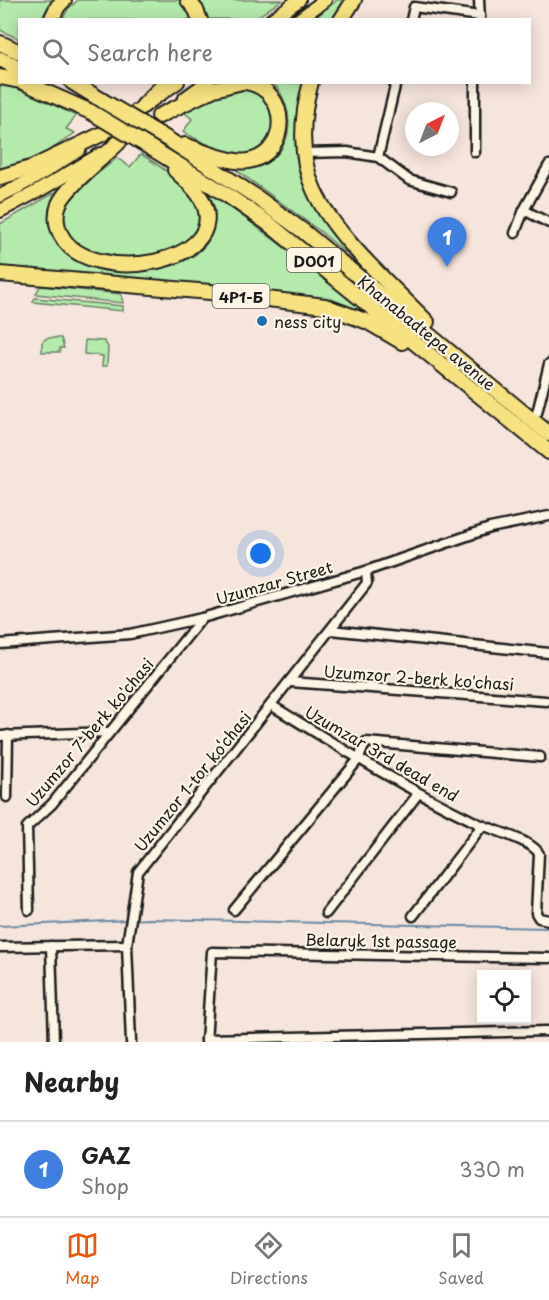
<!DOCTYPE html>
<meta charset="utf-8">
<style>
body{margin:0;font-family:"Playpen Sans",sans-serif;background:#f2f2f2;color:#222}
.controls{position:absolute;right:18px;bottom:18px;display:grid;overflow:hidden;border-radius:0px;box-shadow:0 3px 15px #0003}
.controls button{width:54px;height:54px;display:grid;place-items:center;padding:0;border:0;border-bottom:2px solid #e0e0e0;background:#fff;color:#222;font:30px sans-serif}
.compass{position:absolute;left:405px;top:102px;width:54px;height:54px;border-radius:50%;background:#fff;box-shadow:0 3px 15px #0003;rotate:42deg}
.you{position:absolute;left:261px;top:554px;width:21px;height:21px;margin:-15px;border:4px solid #fff;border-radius:50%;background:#1a73e8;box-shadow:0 0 0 9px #1a73e833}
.badge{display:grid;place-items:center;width:39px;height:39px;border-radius:50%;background:#ea580c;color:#fff;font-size:20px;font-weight:700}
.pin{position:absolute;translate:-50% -50px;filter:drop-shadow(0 2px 3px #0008)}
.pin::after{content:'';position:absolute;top:32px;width:21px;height:18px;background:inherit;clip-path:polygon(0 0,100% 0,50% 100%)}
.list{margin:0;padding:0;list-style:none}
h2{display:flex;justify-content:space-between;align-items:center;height:78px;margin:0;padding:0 24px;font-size:26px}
h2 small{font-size:20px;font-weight:400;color:#767676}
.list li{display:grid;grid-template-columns:39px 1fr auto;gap:18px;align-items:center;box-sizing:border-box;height:96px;padding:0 24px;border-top:2px solid #e0e0e0}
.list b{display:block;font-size:22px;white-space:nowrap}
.list p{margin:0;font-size:20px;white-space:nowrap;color:#767676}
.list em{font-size:20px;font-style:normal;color:#767676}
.icon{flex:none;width:33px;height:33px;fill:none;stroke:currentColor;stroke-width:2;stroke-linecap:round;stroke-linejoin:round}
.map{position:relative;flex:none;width:549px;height:1042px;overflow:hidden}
.search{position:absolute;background:#fff;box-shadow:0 3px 15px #0003;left:18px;right:18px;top:18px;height:66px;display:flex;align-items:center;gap:15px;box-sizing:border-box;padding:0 21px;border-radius:0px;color:#767676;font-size:22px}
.sheet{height:174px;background:#fff}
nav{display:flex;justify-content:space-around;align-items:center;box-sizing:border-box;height:84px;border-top:2px solid #e0e0e0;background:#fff;font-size:16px;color:#767676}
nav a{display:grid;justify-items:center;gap:3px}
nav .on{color:#ea580c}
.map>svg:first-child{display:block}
.green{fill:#b4eaac;stroke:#688364;stroke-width:1.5}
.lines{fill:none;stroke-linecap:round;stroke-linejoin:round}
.stream{stroke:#6b89a3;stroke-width:2}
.minor-casing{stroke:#1c1c1c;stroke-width:13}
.primary-casing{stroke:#1c1c1c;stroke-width:16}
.trunk-casing{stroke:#1c1c1c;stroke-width:18}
.minor{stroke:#fcf5e5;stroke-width:8}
.primary{stroke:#f7e281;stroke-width:12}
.trunk{stroke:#f7e281;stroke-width:14}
.trunk-bridge-casing{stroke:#1c1c1c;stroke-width:18;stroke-linecap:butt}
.trunk-bridge{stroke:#f7e281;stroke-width:14}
.poi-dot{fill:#1f6fb2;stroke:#fcf5e5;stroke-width:2}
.labels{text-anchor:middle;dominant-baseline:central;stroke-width:4.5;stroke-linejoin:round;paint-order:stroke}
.shield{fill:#fcf5e5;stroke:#5f5d58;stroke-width:1.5}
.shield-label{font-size:15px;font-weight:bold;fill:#1c1c1c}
.poi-label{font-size:16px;fill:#1c1c1c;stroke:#fcf5e5;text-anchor:start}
.street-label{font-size:16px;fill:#1c1c1c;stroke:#fcf5e5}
</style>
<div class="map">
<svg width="549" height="1042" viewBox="0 0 549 1042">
<rect width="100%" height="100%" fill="#f6e5dc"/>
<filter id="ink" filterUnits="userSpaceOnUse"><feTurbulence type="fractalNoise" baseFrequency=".0167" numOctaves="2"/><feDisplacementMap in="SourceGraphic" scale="12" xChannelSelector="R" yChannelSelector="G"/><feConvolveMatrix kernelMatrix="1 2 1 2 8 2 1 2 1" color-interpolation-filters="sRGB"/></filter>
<g filter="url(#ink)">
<g class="green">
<path d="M0,0h52l-7,12 -2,7 -23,1 -1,19 -19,-9z"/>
<path d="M78,0h101l7,6 7,14h-131l6,-11z"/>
<path d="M199,0h83l-28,19h-46z"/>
<path d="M337,0h10l-13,19 -21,1z"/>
<path d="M0,82l12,2 64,32 -10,13 9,4c-19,14 -51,36 -75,35z"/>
<path d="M273,83h33l-5,85 91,124 -71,-60 -86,-63c9,-1 19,0 28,-5 33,-15 32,-58 10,-81z"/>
<path d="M239,86l22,5 16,26 -9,28c-5,3 -11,8 -17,10 -17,5 -53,-15 -68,-23l9,-13 -7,-6 23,-16z"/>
<path d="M141,154c14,9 38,25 49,36 7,7 12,25 10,34 -14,54 -167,38 -131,-22 11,-17 33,-31 48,-44l13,9z"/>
<path d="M205,188l156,117 -3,6 -32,-11 -25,-4 -301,-26v-46l61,-35c-5,11 -12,22 -11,34 5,64 155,64 164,3 3,-15 0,-25 -9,-38z"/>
<path d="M40,286l81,8 2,9 -87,-9z"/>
<path d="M35,298l88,8v5l-90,-9z"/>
<path d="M47,338h14l3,10h-4v4h-18v-10z"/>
<path d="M85,340l19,1 4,6 -1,19h-5l1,-10 -19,-2z"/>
</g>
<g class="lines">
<path class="stream" d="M0,926l150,-7 399,9"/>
<g class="minor-casing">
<g id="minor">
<path d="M479,0l1,20"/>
<path d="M411,20l3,-13 66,9"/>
<path d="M475,152v-70"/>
<path d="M304,153l43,-1 31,5 31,23 42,12"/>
<path d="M378,157l18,-75"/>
<path d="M524,210l25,13"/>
<path d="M515,233l9,-23 25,-45"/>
<path d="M531,419l6,-6 12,-49"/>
<path d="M331,630l218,23"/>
<path d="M0,644l130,-10 72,-16 164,-47 124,-43 59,-12"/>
<path d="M290,682l256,19"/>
<path d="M271,705c68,42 132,82 204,117 14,7 59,19 64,32l-3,59 3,5 10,2"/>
<path d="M0,736l109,-4"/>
<path d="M7,797l1,-62"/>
<path d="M29,910l-2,-83 25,-23 150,-186"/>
<path d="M234,910l124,-150 8,-18 174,15"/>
<path d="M326,913l92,-119"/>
<path d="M413,916l69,-90"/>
<path d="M51,946l3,96"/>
<path d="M0,947l127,-2"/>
<path d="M206,1039l343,-8"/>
<path d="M131,1042l-4,-97 11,-73 229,-289 -1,-12"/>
<path d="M206,1042l6,-90 337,6"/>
</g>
</g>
<g class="primary-casing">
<g id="primary">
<path d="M271,20l28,-20"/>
<path d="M298,20l27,-20"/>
<path d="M185,98l22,-16"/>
<path d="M109,130l69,-48"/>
<path d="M0,196l33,-17 46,-29"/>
<path d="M0,211l40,-21 61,-36"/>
</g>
</g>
<g class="trunk-casing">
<g id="trunk">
<path d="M188,0l8,10 4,10"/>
<path d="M51,20l7,-14 6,-6"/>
<path d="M341,20l13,-20"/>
<path d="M0,43l20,9"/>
<path d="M0,59l20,10"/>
<path d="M0,77l20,4"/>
<path d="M23,82l68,30"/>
<path d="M72,82l31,19"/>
<path d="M311,82c-10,35 -12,75 3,108 21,47 77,95 113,132"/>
<path d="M143,106l23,-24"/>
<path d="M159,116l55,-27 28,-7"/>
<path d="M169,140l83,54 51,37 246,203"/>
<path d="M119,142c-15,15 -52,44 -60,62 -4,10 -3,22 2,31 27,53 174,30 141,-35 -6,-12 -18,-21 -27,-30"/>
<path d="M185,145c16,6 47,19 63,16 43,-7 42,-72 -2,-79"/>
<path d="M156,151l71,44 42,29 280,228"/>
<path d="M0,177l31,-9 73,-35"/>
<path d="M0,274l210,18 115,14 43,16 34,20"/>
</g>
</g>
<use href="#minor" class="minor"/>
<use href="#primary" class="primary"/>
<use href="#trunk" class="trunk"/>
<g class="trunk-bridge-casing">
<g id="trunk-bridge">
<path d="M103,101l66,39"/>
<path d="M91,112l65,39"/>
</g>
</g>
<use href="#trunk-bridge" class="trunk-bridge"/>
</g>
</g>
<circle class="poi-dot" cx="262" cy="321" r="6"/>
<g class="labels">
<g class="shield">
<rect x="287" y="248" width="54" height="24" rx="4.5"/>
<rect x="212.5" y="284" width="57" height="24" rx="4.5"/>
</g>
<g class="shield-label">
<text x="314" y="260">D001</text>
<text x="241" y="296">4Р1-Б</text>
</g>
<g class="poi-label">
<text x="274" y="321">ness city</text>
</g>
<g class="street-label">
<text transform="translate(427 332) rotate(39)">Khanabadtepa avenue</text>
<text transform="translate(274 582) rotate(-16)">Uzumzar Street</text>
<text transform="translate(419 677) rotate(4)">Uzumzor 2-berk ko'chasi</text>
<text transform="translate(89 732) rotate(-50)">Uzumzor 7-berk ko'chasi</text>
<text transform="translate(382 753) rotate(30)">Uzumzar 3rd dead end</text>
<text transform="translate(192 781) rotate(-51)">Uzumzor 1-tor ko‘chasi</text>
<text transform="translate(381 940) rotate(1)">Belaryk 1st passage</text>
</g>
</g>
</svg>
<div class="controls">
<button><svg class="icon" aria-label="locate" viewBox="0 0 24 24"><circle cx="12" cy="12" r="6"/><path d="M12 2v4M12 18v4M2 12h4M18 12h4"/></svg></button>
</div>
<svg class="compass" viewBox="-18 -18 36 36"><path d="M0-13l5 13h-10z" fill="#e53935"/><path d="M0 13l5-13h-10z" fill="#767676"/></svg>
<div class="you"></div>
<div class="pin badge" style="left:447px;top:267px;background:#3f7fe0">1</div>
<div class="search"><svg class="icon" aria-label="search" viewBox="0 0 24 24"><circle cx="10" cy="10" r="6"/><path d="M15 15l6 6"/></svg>Search here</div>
</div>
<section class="sheet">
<h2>Nearby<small></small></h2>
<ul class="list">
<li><span class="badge" style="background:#3f7fe0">1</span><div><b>GAZ</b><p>Shop</p></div><em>330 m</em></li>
</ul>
</section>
<nav>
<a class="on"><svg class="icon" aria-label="map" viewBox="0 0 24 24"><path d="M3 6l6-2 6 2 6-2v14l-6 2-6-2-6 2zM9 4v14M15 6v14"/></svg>Map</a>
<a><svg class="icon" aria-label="directions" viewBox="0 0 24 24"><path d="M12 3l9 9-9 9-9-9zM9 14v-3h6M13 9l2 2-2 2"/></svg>Directions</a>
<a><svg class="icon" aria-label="saved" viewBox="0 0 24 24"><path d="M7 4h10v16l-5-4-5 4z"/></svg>Saved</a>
</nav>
